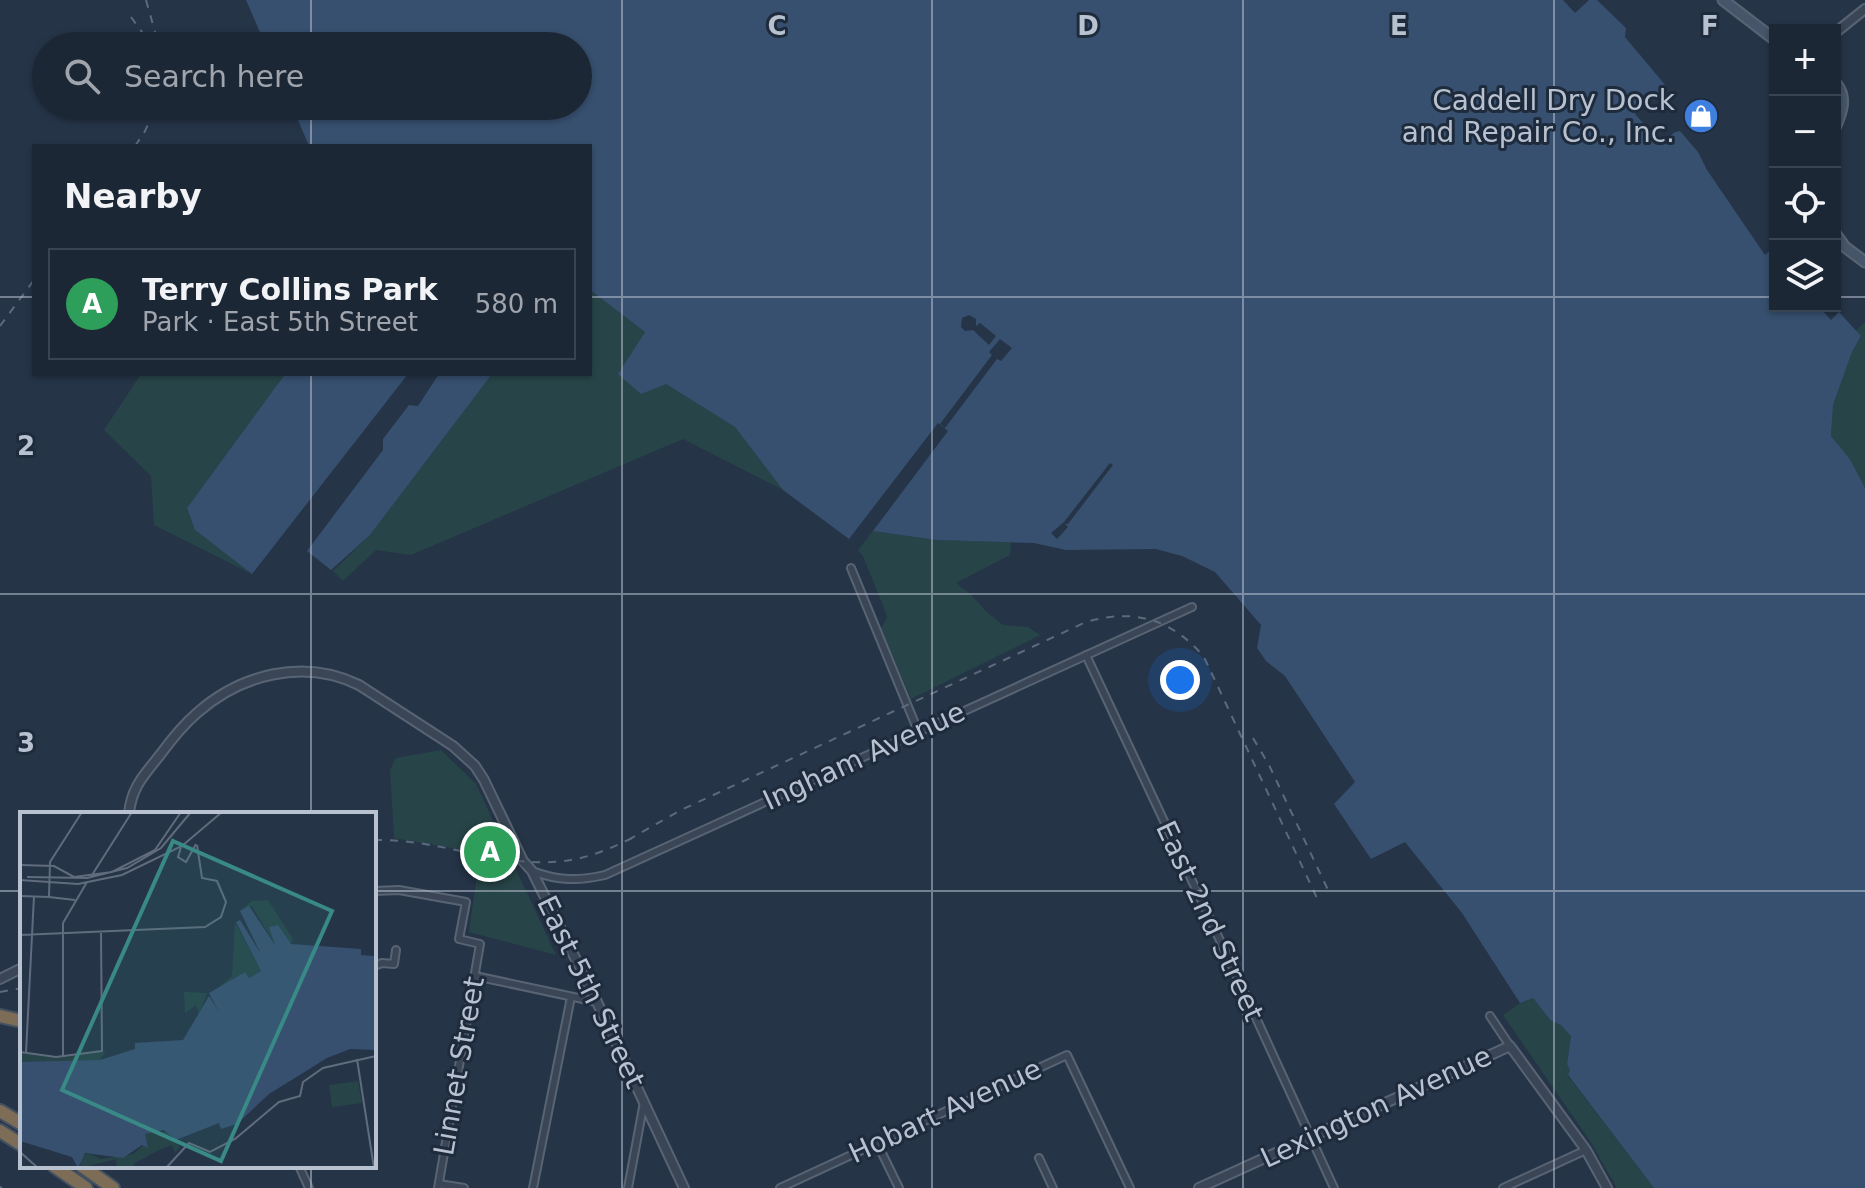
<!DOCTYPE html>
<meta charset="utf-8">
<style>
body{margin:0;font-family:"DejaVu Sans",sans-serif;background:#252f3d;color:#f1f3f6}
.controls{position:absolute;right:24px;top:24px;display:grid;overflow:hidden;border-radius:0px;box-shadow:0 2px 6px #0004}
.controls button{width:72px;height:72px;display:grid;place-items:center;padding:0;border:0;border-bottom:2px solid #3a4450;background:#1c2735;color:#f1f3f6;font:40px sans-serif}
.you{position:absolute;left:1180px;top:680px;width:28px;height:28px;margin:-20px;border:6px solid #fff;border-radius:50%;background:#1a73e8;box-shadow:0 0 0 12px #1a73e833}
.badge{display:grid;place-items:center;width:52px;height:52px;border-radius:50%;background:#8dbbff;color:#fff;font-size:26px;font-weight:700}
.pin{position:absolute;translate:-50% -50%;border:4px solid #fff;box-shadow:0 2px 8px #0006}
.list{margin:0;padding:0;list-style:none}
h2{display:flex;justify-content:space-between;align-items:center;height:104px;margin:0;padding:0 32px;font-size:34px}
h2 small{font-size:26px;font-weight:400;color:#a0a5ad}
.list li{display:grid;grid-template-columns:52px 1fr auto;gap:24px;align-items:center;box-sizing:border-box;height:112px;margin:0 16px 16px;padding:0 16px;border:2px solid #3a4450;border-radius:0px}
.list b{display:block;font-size:30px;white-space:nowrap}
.list p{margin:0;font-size:26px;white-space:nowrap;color:#a0a5ad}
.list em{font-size:26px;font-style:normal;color:#a0a5ad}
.icon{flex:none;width:44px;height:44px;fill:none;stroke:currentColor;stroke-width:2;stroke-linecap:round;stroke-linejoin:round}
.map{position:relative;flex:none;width:1865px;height:1188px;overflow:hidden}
.search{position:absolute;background:#1c2735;box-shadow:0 2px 6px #0004;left:32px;top:32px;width:560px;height:88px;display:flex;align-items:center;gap:20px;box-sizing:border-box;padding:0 28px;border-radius:44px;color:#a0a5ad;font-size:30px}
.panel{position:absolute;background:#1c2735;box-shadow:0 2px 6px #0004;left:32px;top:144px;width:560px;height:232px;border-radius:0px}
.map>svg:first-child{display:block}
.green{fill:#274548}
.water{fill:#37506f}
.pier{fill:#253447}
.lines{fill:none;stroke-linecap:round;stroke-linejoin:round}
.minor-casing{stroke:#586473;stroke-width:10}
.tertiary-casing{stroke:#586473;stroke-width:12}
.secondary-casing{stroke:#586473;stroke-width:13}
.motorway-casing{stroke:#445161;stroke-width:16}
.minor{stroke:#3a4656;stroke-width:6}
.tertiary{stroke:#3a4656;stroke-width:8}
.secondary{stroke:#47556a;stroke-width:9}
.motorway{stroke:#7d6d56;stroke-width:12}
.rail{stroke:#5c6a7d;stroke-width:2;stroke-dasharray:8 8;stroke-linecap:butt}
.grid{fill:none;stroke:#b8c1cf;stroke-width:2;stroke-opacity:0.55}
.labels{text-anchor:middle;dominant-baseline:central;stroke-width:6;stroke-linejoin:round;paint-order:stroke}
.poi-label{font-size:28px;fill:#b8c1cf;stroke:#1e2b3c;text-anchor:end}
.street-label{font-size:28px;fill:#b8c1cf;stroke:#1e2b3c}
.inset-road{fill:none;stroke:#606c7d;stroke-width:2}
.view{fill:#398986;fill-opacity:0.15;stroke:#398986;stroke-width:4}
.inset-edge{fill:none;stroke:#b8c1cf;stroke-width:4}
.grid-label{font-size:26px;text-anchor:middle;font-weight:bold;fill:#b8c1cf;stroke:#1e2b3c;stroke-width:6;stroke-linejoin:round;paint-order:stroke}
</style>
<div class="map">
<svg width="1865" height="1188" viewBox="0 0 1865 1188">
<rect width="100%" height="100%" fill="#253447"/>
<g class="green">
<path d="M590,290l55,42 -27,42 48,10 69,43 48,63 -100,-51 -272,116 -35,-5 -33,31 -10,-10 37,-36 122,-161h98z"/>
<path d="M1865,322v166l-15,-29 -19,-23 2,-31 19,-53 9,-15 -5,-6z"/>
<path d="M141,374h144l-98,134 8,22 57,44 -98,-49 -3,-49 -47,-46z"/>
<path d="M873,531l63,9 75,2 -1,13 -54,28 13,10 19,20 15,12 25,2 12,8 -129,64 -30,-71 6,-10 -1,-5 -23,-57 -5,-6z"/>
<path d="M441,750l35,34 80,171 -87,-23 11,-79 -86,-15 -4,-68 6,-12z"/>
<path d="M1533,998l18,23 10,4 10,11 -4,27 3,7 -2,6 86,112h-37l-27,-47 -87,-126 17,-12z"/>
</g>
<g class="water">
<path d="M246,0h1317l12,13 14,-13h8l29,28 -1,9 41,49 -31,28 26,29 14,-11 5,-1 18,21 9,18 58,85 6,-5 4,6v50h43l13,14 8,-8 22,24 -9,16 -19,53 -2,31 19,23 15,29v700h-211l-86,-113 2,-5 -3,-6 4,-28 -10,-11 -10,-4 -18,-23 -13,5 -58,-90 -57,-71 -34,17 -37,-55 21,-22 -70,-106 -19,-15 -9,-13 4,-23 -46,-53 -33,-16 -26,-7 -90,1 -32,-7 -98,-3 -63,-9 75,-100 -10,-8 -89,116 -66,-49 -48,-63 -69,-43 -25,10 -23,-20 27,-42 -55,-42v-144h-281l-17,-40h286v-60h-312z"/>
<path d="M285,374h123l-156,200 -57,-44 -8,-22z"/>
<path d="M439,374h53l-122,161 -39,35 -24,-19 76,-101v-11l26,-34 9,1z"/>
</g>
<g class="pier">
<path d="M969,315l7,4v7l4,-3 16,13 -7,9 -16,-15 -8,1 -4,-4 1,-9z"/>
<path d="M1000,339l12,9 -11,13 -4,-2 -52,69 -5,-4 52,-69 -3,-3z"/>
<path d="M1110,463l3,2 -45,59h-3l3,3 -11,12 -6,-6 13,-11z"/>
</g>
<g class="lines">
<g class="minor-casing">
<g id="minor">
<path d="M851,568l67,163"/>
<path d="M1086,655l154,328 94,205"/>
<path d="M532,871c26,10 47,10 73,4l587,-268"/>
<path d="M374,891l25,-1 67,12 -7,37 21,5 -42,244"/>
<path d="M374,966l8,-3 12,1 2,-14"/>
<path d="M475,976l122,26"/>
<path d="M1490,1016l20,30"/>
<path d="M877,1143l22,45"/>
<path d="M1039,1158l14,30"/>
<path d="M299,1166l10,22"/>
<path d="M439,1184l25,4"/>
<path d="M533,1188l38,-191"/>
<path d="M628,1188l16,-86"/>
<path d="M780,1188l287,-133 63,133"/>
<path d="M1503,1188l83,-38"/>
</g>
</g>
<g class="tertiary-casing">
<g id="tertiary">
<path d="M1835,33l30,-24"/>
<path d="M129,814c2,-26 15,-39 31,-59 11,-15 23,-30 37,-42 44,-39 107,-55 162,-28l94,61 22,20 9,14 39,81 9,10 65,131 87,186"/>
<path d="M0,979l22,-11"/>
<path d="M1199,1188l311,-142 76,104 21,38"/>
</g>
</g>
<g class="secondary-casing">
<g id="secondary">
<path d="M1723,0l52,40"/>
<path d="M1835,82c13,15 7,30 0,46"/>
<path d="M1835,233l10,14 20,15"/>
</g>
</g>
<g class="motorway-casing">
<g id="motorway">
<path d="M0,1016l22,5"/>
<path d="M0,1111l22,13"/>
<path d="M0,1131l22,14"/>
<path d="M54,1166l32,22"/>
<path d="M82,1166l31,22"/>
</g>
</g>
<use href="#minor" class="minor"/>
<use href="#tertiary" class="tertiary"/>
<use href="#secondary" class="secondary"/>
<use href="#motorway" class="motorway"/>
<g class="rail">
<path d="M146,0l13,46"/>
<path d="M131,17l21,29"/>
<path d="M135,146l9,-13 13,-27"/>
<path d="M0,326l34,-46"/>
<path d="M1253,738l16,27 60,127"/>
<path d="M374,840c64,-2 126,29 190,21 27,-3 51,-15 75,-26"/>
<path d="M628,840l53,-30 405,-188c48,-14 86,-3 118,35l113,241"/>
<path d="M0,992l22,-4"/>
<path d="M0,1187l2,1"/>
</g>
</g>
<path class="grid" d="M311,0v46M622,0v1188M932,0v1188M1243,0v1188M1554,0v1188M311,106v40M0,297h34M590,297h1185M1835,297h30M311,374v440M0,594h1865M0,891h22M374,891h1491M311,1166v22"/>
<defs>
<g id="shop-disc" transform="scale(1.8)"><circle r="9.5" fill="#3f7fe0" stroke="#1e2b3c"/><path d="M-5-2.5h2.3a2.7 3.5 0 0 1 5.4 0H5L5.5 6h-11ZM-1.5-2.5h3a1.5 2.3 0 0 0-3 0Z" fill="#fff"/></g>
</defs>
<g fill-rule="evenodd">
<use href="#shop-disc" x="1701" y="116"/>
</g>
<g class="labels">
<g class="poi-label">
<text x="1675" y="100">Caddell Dry Dock<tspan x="1675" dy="32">and Repair Co., Inc.</tspan></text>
</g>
<g class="street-label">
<text transform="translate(864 756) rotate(-25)">Ingham Avenue</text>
<text transform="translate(1210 921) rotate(65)">East 2nd Street</text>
<text transform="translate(591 992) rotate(64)">East 5th Street</text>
<text transform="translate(459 1066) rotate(-80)">Linnet Street</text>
<text transform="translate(1376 1107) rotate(-25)">Lexington Avenue</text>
<text transform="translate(945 1111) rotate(-25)">Hobart Avenue</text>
</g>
</g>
<g transform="translate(20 812)">
<rect width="356" height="356" fill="#253447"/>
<path d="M248,88l25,39 -2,5 -20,-14 4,15 -23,-39 -12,5 12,-10zM215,110l26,49 -12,7 -4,-6 -26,15 13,-11zM164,180l23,1 -8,21 -3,-9 -11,8zM86,240l-6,8 -33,3 -47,-1v-9l36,5zM338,269l4,22 -30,4 -3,-22zM133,320h15l12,15 -5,6 -3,-8 -13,5 -26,14 3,4h-19l-1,-9 -36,9 1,-11 7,-4 13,6 32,-5 11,-9 1,-11z" fill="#274548"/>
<path d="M229,94l26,39 -6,-18 9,-2 13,19 70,5v6l13,1 2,-19v113l-26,-1 -23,9 -58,36 -32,30 -16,5 -2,-6 -43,17 -12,-10 -19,4 3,14 -6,-3 -19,13 -38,-5 -7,15 -6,-11 -52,-16v-79l80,-2 35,-11v-6l48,-3 26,-44 10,16 -10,-19 36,-21 4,6 12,-7 -25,-49 4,-2 21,34 -21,-43z" fill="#37506f"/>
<path class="inset-road" d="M161,35l-3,10 8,5 10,-18M0,53l34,1 20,11 38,-5 43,-22 26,-38M72,63l40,-63M7,65l60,1 40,-10 34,-20 30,-36M0,68l58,4 44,-9 60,-29 40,-34M0,84l29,1 1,-35 32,-50M29,85l26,3M0,123l185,-8 16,-10 5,-15 -9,-21 -15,-3 -5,-33M0,240l36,5 46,-6 -1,-118M6,241l8,-157M43,245v-134l24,-41M337,247l17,109M0,340l18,16M146,356l23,-25 21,9 25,-13 44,-37 21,-6 3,-14 20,-14 53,-12"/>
<path class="view" d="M153,29l159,70 -111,250 -159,-71z"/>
<rect width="356" height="356" class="inset-edge"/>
</g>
<g class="grid-label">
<text x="777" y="35">C</text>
<text x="1088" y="35">D</text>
<text x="1399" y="35">E</text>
<text x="1710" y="35">F</text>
<text x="26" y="455">2</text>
<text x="26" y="752">3</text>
</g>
</svg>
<div class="controls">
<button>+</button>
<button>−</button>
<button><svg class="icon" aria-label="locate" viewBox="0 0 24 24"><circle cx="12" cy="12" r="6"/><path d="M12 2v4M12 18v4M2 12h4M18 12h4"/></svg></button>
<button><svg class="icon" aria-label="layers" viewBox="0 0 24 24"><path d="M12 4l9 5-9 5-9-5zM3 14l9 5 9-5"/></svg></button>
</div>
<div class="you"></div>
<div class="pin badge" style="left:490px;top:852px;background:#2e9e5b">A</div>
<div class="search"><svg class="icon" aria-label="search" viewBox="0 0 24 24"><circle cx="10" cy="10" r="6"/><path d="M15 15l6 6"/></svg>Search here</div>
<section class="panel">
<h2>Nearby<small></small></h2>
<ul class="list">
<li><span class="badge" style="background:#2e9e5b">A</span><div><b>Terry Collins Park</b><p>Park · East 5th Street</p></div><em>580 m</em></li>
</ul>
</section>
</div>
